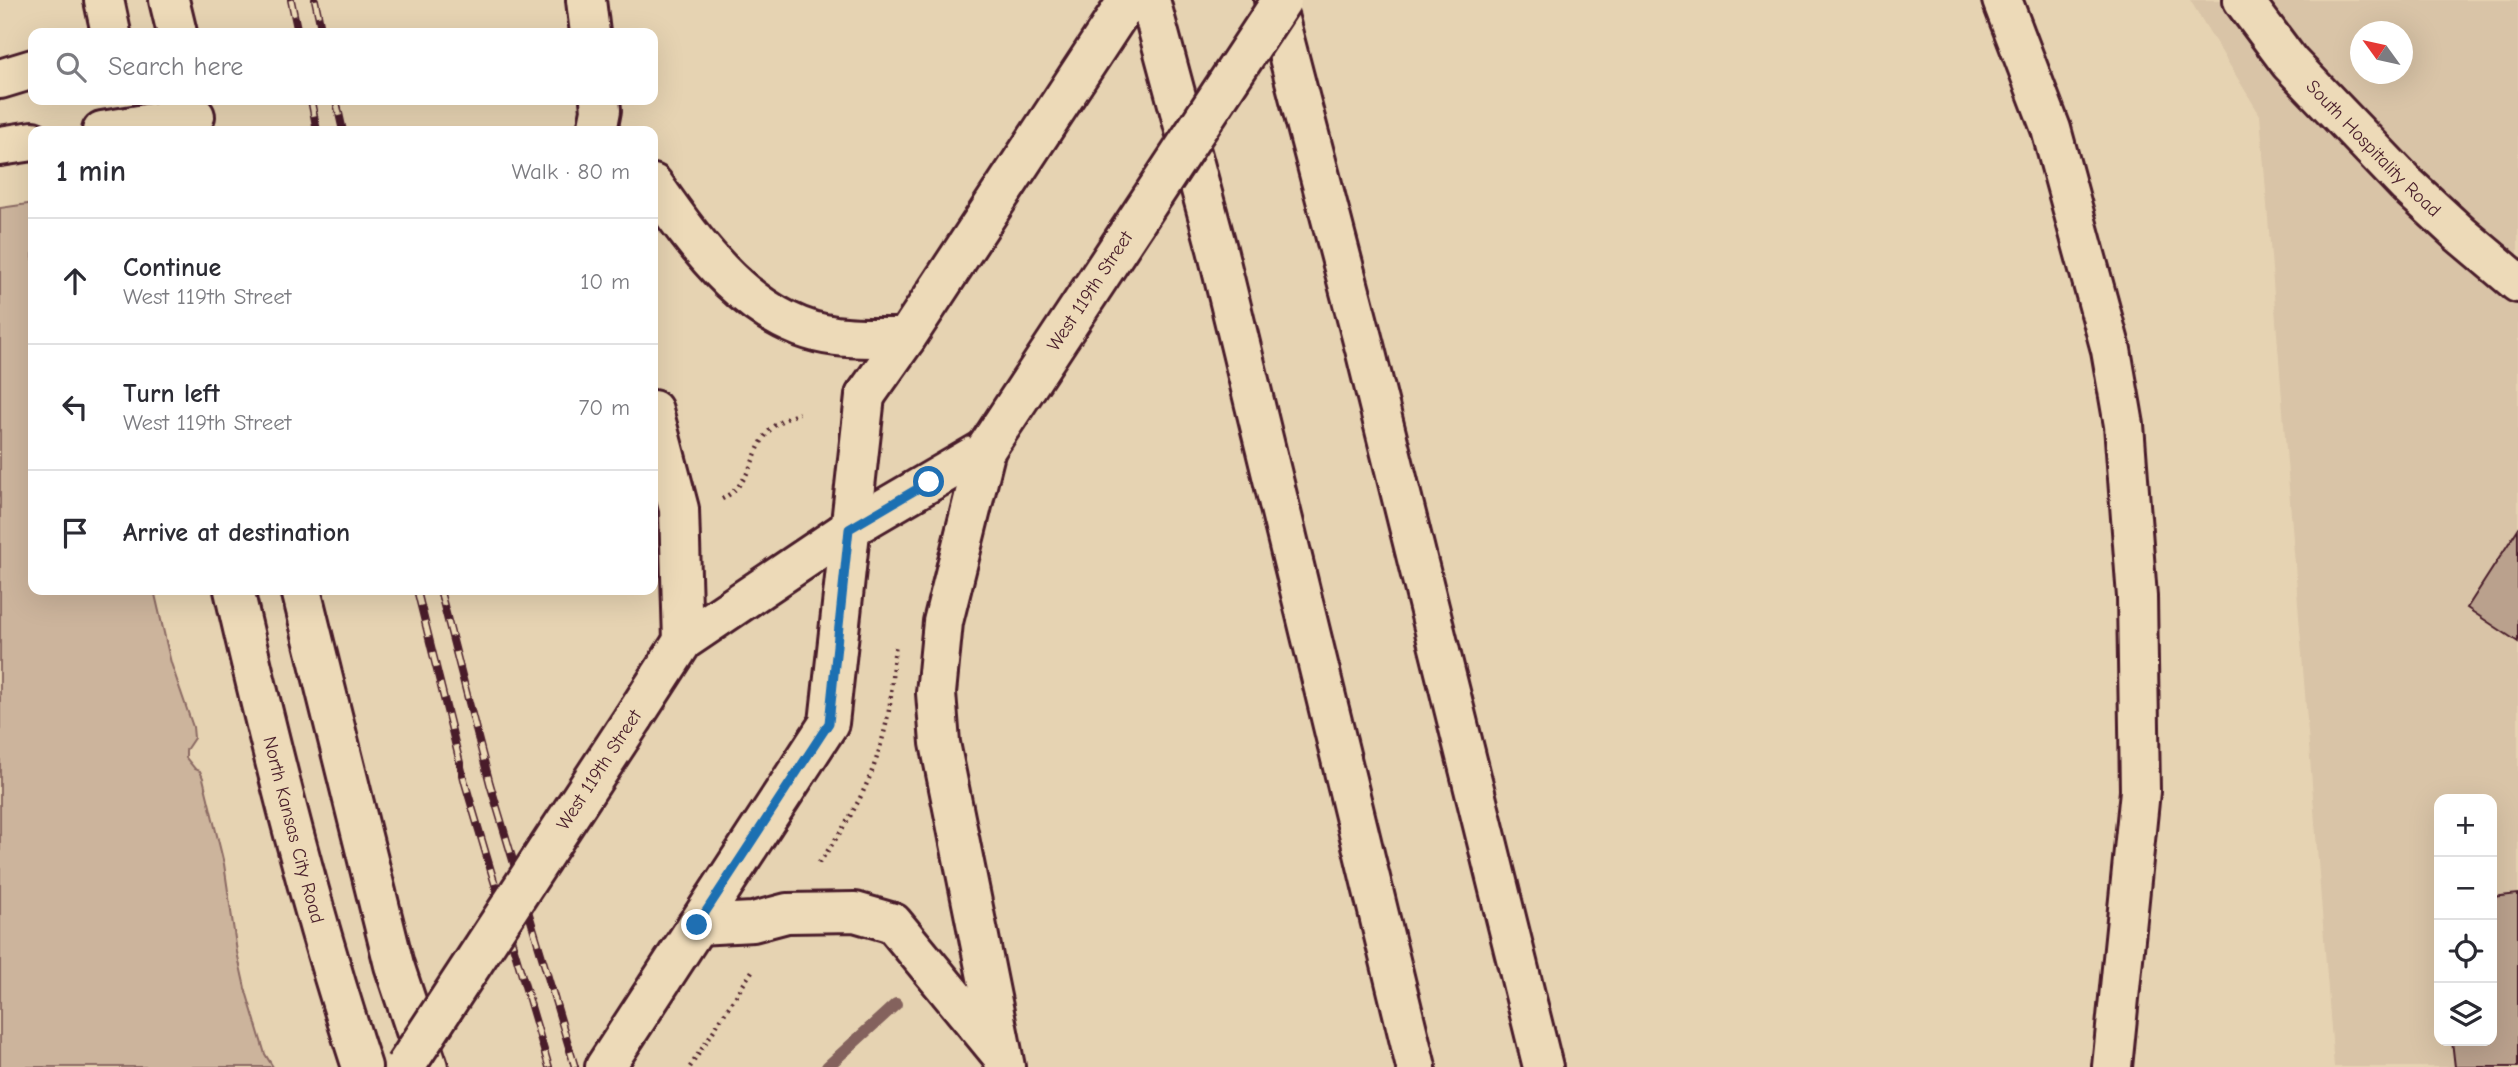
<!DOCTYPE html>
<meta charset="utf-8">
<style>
body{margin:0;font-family:"Comic Neue",sans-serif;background:#f7f7f7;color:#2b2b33}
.controls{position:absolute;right:21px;bottom:21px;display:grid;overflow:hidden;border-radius:14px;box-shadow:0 7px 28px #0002}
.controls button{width:63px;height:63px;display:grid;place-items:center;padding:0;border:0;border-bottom:2px solid #e1e1e2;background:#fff;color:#2b2b33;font:35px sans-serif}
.compass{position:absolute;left:2350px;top:21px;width:63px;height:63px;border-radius:50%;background:#fff;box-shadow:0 7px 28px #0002;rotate:303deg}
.stop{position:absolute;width:21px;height:21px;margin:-16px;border:5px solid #1f6fb2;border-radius:50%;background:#fff}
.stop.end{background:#1f6fb2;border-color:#fff;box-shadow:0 2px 7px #0008}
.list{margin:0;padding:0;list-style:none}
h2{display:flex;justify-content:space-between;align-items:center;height:91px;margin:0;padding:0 28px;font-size:30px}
h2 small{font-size:23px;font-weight:400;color:#7c7c81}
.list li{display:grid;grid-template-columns:46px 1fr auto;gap:21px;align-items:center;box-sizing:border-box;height:126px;padding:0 28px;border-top:2px solid #e1e1e2}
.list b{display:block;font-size:26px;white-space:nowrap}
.list p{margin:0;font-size:23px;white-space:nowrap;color:#7c7c81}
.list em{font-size:23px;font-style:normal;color:#7c7c81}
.icon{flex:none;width:38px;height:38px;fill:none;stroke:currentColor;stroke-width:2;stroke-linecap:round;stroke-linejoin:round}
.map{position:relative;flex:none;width:2518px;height:1067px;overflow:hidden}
.search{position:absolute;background:#fff;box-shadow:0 7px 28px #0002;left:28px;top:28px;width:630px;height:77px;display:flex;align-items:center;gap:18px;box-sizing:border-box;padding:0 24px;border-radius:14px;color:#7c7c81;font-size:26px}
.panel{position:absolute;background:#fff;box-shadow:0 7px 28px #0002;left:28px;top:126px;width:630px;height:469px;border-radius:14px}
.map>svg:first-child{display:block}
.built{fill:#d9c4a7;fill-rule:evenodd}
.green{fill:#ccb49c;stroke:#8b6a64;stroke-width:2}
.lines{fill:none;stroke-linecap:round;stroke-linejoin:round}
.stream{stroke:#84625d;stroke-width:12}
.building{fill:#baa18d;stroke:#4a1f2b;stroke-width:2}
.minor-casing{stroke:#4a1f2b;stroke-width:44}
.secondary-casing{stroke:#4a1f2b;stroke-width:44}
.primary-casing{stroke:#4a1f2b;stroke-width:44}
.motorway-casing{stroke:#4a1f2b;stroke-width:44}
.path{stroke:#4a1f2b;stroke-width:4.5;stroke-dasharray:2 5;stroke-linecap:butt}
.minor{stroke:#eddab8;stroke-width:38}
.secondary{stroke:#eddab8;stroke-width:38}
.primary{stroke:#eddab8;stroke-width:38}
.motorway{stroke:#eddab8;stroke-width:38}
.rail-casing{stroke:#4a1f2b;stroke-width:8}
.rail{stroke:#eddab8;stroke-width:5;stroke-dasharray:16;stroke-linecap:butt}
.secondary-bridge-casing{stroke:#4a1f2b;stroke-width:44;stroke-linecap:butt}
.primary-bridge-casing{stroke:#4a1f2b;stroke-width:44;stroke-linecap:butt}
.secondary-bridge{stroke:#eddab8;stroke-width:38}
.primary-bridge{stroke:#eddab8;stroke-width:38}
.route{stroke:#1f6fb2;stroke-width:9}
.labels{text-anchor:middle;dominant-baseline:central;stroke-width:6;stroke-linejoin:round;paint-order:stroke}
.street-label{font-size:19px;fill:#4a1f2b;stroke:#eddab8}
</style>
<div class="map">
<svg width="2518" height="1067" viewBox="0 0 2518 1067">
<rect width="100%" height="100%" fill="#e6d3b2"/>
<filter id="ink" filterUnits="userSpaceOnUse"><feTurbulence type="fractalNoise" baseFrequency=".0143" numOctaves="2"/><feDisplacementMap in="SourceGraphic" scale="14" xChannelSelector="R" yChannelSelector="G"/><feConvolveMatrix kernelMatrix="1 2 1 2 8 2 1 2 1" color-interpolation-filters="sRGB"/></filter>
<g filter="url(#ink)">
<path class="built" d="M2190,0h328v1067h-184l-74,-952zM2360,32h42v42h-42zM2439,799h53v242h-53z"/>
<path class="green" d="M28,204h5v386h121l17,73 22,64 1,11 -8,12v8l9,11 5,2 3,7 21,86 13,88 8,36 20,66 8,13h-273v-859z"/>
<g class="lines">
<path class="stream" d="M827,1067l69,-63"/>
</g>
<g class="building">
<path d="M2518,529v113l-51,-34z"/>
<path d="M2518,894v173h-63l-3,-26h40v-144z"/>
</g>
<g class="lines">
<g class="minor-casing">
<g id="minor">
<path id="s1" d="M2243,0l47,63 117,122 53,49 58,49"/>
</g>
</g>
<g class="secondary-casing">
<g id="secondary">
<path d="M104,0l7,33"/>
<path d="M169,0l8,33"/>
<path d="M0,79l33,-10"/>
<path d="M102,131l93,-15"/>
<path d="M0,146l33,-5"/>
<path id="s2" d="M234,590c37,160 77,321 128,477"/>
<path d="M301,590l93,375 34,102"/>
<path d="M634,717l49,-76 166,-112 137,-80"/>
<path d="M605,1067l224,-344 36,-327"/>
</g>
</g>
<g class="primary-casing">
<path id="primary" d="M865,396l41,-58 222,-338"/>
</g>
<g class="motorway-casing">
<g id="motorway">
<path d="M586,0l4,33"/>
<path d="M1150,0l67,249 199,818"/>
<path d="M1274,0l91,349 178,718"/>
<path d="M2002,0l49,129 60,221 13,75 13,172 3,194 -28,276"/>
<path d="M597,131l4,-21 -1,-10"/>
<path d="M653,184c44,63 100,142 183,152 23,3 47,2 70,2"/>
<path d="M653,410l26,99 4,132"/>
<path d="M986,449l-43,173 -7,71 4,50 65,324"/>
<path d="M697,925l56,-3 34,-9 68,-1 38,11 106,129"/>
</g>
</g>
<g class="path">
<path d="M722,499c34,-19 27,-50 52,-73 7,-6 17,-9 25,-13"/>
<path d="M819,863c37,-51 58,-90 70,-153 4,-22 2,-44 7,-65"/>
<path d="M690,1067l64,-99"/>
</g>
<use href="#minor" class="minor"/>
<use href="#secondary" class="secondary"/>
<use href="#primary" class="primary"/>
<use href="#motorway" class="motorway"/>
<g class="rail-casing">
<g id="rail">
<path d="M291,0l7,33"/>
<path d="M315,0l7,33"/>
<path d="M311,100l6,31"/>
<path d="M336,100l7,31"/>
<path d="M417,590l48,193 84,284"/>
<path d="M440,590l50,194 85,283"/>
</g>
</g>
<use href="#rail" class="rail"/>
<g class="secondary-bridge-casing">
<path id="secondary-bridge" d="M405,1067l229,-350"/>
</g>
<g class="primary-bridge-casing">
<g id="primary-bridge">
<path id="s3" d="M986,449l296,-449"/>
</g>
</g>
<use href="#secondary-bridge" class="secondary-bridge"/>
<use href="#primary-bridge" class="primary-bridge"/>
</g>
</g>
<g class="lines" filter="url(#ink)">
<path class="route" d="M697,925l132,-202 20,-194 80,-47"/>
</g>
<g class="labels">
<g class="street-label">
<text stroke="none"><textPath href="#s1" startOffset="198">South Hospitality Road</textPath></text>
<text stroke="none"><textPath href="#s3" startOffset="189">West 119th Street</textPath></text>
<text transform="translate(599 770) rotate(-57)">West 119th Street</text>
<text stroke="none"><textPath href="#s2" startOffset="247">North Kansas City Road</textPath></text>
</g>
</g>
</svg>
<div class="controls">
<button>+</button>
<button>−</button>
<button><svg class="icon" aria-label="locate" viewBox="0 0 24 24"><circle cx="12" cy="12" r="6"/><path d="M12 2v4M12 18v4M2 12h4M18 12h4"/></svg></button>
<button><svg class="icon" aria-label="layers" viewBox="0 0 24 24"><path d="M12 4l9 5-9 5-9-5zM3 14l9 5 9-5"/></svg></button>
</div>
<svg class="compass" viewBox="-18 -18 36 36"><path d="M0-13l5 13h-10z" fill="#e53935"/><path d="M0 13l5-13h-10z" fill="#7c7c81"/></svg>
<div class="stop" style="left:929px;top:482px"></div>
<div class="stop end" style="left:697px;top:925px"></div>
<div class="search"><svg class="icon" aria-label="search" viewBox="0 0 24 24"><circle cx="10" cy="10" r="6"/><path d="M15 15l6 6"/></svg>Search here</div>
<section class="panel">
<h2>1 min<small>Walk · 80 m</small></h2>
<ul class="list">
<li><svg class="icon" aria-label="ahead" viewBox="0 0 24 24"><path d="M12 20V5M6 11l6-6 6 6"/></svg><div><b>Continue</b><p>West 119th Street</p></div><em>10 m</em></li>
<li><svg class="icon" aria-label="left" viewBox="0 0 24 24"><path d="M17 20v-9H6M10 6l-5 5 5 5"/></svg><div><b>Turn left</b><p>West 119th Street</p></div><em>70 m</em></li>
<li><svg class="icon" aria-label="arrive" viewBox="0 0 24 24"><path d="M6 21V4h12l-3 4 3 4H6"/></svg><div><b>Arrive at destination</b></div></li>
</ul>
</section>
</div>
